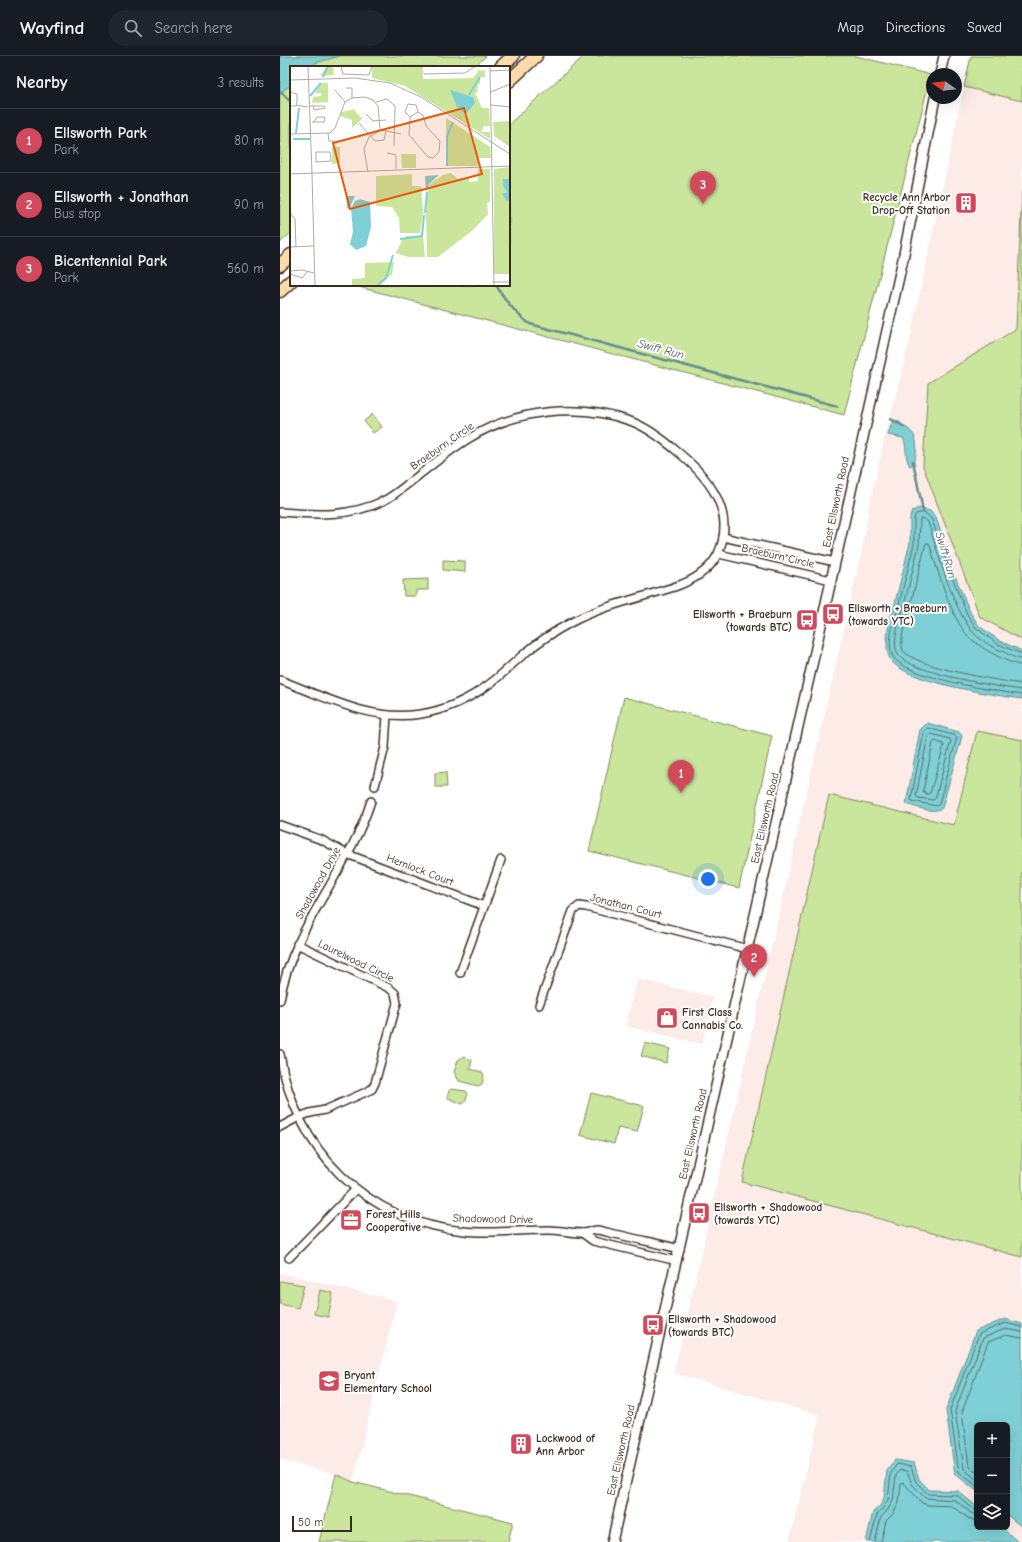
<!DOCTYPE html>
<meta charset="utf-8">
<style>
body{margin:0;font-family:"Comic Neue",sans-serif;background:#20242c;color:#f1f3f6}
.controls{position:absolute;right:12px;bottom:12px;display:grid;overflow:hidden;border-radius:6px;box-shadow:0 4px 16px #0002}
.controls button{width:36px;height:36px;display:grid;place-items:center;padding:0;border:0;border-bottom:1px solid #363941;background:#171b24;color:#f1f3f6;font:20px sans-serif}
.compass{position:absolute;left:646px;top:12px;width:36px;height:36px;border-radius:50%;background:#171b24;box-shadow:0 4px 16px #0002;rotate:285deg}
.scale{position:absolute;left:12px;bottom:10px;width:60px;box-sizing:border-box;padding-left:4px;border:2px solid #3b2a1e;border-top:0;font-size:11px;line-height:14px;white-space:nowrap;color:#3b2a1e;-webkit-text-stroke:3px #fff;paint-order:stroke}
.you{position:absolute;left:428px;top:823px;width:14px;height:14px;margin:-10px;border:3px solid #fff;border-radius:50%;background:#1a73e8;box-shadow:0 0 0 6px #1a73e833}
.badge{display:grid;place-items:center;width:26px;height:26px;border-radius:50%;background:#d1495b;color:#fff;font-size:13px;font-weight:700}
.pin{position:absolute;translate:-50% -33px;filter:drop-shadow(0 1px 2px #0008)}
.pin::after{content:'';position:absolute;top:21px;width:14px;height:12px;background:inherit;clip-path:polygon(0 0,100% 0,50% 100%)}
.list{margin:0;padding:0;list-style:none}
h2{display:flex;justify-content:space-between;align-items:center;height:52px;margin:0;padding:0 16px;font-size:17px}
h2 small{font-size:13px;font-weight:400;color:#9ea1a6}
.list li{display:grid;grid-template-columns:26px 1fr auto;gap:12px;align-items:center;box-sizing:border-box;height:64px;padding:0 16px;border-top:1px solid #363941}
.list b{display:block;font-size:15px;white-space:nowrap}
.list p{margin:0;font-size:13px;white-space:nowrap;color:#9ea1a6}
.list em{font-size:13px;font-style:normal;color:#9ea1a6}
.icon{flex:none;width:22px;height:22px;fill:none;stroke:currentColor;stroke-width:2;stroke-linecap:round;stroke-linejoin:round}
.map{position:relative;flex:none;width:742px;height:1486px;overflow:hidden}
header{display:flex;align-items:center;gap:24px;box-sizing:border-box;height:56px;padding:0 20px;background:#171b24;border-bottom:1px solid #363941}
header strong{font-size:19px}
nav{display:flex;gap:22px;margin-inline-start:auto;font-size:14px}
.search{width:280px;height:36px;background:#20242c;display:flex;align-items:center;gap:10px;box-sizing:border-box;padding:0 14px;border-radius:22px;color:#9ea1a6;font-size:15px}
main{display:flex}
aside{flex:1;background:#171b24}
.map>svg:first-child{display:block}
.built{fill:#fcebe7;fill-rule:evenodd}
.green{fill:#cae69d;stroke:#82885e}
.water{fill:#7fd0d6;stroke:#648e8c}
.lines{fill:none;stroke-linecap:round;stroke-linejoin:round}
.shore{stroke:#566c68;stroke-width:1}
.stream{stroke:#648e8c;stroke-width:2.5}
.minor-casing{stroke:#3b2a1e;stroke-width:10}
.secondary-casing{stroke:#3b2a1e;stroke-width:12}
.motorway-casing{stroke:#3b2a1e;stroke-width:15}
.minor{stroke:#fff;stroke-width:7}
.secondary{stroke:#fff;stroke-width:9}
.motorway{stroke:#fedbac;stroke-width:12}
.labels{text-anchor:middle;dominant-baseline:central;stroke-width:4;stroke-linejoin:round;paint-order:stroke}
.poi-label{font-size:11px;font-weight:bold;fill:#3b2a1e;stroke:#fff;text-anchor:start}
.street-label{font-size:11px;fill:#3b2a1e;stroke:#fff}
.water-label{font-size:12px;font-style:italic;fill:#4f5c55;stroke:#fff}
.inset-river{fill:none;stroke:#7fd0d6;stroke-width:2}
.inset-road{fill:none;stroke:#b1aaa5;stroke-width:1}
.view{fill:#e8590c;fill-opacity:0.15;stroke:#e8590c;stroke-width:2}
.inset-edge{fill:none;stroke:#3b2a1e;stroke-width:2}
</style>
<header>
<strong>Wayfind</strong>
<div class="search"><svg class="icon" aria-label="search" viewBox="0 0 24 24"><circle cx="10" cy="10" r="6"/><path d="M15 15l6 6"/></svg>Search here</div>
<nav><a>Map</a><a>Directions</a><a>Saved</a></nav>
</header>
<main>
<aside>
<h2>Nearby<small>3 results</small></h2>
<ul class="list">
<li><span class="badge">1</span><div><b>Ellsworth Park</b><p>Park</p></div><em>80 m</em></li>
<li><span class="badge">2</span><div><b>Ellsworth + Jonathan</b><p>Bus stop</p></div><em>90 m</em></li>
<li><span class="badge">3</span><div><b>Bicentennial Park</b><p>Park</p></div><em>560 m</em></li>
</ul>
</aside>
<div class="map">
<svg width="742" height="1486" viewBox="0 0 742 1486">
<rect width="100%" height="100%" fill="#fff"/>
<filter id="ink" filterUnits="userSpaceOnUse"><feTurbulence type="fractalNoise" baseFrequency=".025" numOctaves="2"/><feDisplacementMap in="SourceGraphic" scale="8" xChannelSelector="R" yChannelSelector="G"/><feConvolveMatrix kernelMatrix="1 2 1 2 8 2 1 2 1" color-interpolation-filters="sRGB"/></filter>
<g filter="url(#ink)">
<g class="built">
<path d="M684,31l58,14v1441h-233l31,-127 -146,-42 188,-823 7,-43 14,-62 26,-101zM697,1369h30v102h-30z"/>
<path d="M357,923l76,18 -11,47 -76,-18z"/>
<path d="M0,1217l117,28 -44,181 -17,-8 -56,-14z"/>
</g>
<g class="green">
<path d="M0,0h206l-12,11h-183v166l-11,10z"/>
<path d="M304,0h272l75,19 -87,340 -493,-130h158v-161z"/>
<path d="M691,0h51v45l-58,-14z"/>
<path d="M742,135v449l-42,-23 -57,-151 5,-83 88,-54z"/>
<path d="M93,358l9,13 -9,6 -9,-12z"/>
<path d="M163,504l22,1v11l-22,-2z"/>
<path d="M148,523v11h-12v6h-12l-1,-16z"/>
<path d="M344,641l148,39 -33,152 -150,-37z"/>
<path d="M697,675l45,9v517l-280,-75 87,-387 125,30z"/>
<path d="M166,716l1,15h-12v-14z"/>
<path d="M365,987l25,6 -4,14 -25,-7z"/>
<path d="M183,1001l9,3 -2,9 12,3 2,3 -2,9 -4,2 -19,-5 -5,-9 4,-12z"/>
<path d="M171,1033l15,2 2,3 -3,8 -3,2 -14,-6 -1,-2 2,-5z"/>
<path d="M311,1037l53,13 -7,26 -19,-4 -4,16 -34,-9z"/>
<path d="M0,1225l24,4 -6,23 -18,-4z"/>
<path d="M40,1234l13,3 -5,24 -14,-3z"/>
<path d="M56,1418l17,8 160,40 -5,20h-189z"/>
</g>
<g class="water">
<path d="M0,0h60l-25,7 -2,4h-22v19l-5,2 -6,7z"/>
<path d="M612,367c17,3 27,11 24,30 -1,5 0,10 -6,13 -6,-8 -2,-19 -7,-28l-15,-3z"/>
<path d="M639,452l11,3 6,7 21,63 13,31 9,14 21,15 22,10v48c-27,-4 -119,-17 -132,-40 -6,-11 -2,-38 3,-48l17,-68v-26l2,-6z"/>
<path d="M647,667l32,9 3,4 -20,72c-9,6 -26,-1 -36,-4l14,-74z"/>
<path d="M725,1263l17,5v203l-15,-12v-90h-30v66l-22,-17 -9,-64 30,-79z"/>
<path d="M615,1404l19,3 5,16 10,11 29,1 19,16v20h24l17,15h-152l7,-30 7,-6 4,-8 3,-27z"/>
</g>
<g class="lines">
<g class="shore">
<path d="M742,598l-24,-10 -22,-16 -9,-14 -13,-32 -22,-62c-4,-6 -9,-9 -16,-6l-2,4v26l-17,68c-5,10 -10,35 -4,45 14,21 104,34 129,38"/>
<path d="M742,603c-7,0 -14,-5 -20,-8 -9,-3 -25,-13 -30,-20 -21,-27 -33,-76 -44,-109l-3,-3 -5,-1 -1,27 -17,68c-4,9 -10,33 -4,42 14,18 100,32 124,35"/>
<path d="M742,609c-8,0 -16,-5 -23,-8 -10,-5 -23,-13 -31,-21 -17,-18 -31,-68 -39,-93h-3l-18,72c-3,7 -9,28 -5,35 9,17 99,31 119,34"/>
<path d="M648,672l28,8 1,1 -18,67 -2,2 -25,-5 -1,-1 13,-68z"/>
<path d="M651,678l19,5 1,2 -16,58 -2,1 -15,-2 -2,-2 12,-60z"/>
<path d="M655,685l8,3 1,2 -14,47 -3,1 -4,-3 10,-48z"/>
<path d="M697,1416l-8,-6 -7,-54 26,-70 18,-7 16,3"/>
<path d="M697,1424l-13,-11 -9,-58 28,-73 22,-9 17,3"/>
<path d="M697,1430l-18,-14 -9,-62 29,-76 26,-11 17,4"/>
<path d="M590,1486l7,-27 6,-7 5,-8 3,-27 6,-9 14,3 5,15 12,12 29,1 16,14 4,1"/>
<path d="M595,1486l6,-25 6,-6 6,-10 3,-26 4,-5 7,1 5,13 13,14 30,2 16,13 6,2"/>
<path d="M601,1486l5,-21 7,-7 6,-11 2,-20 2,-1 19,21 6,2 24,1 16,12 9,3"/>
</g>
<g class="stream">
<path d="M0,35l11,11"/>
<path d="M216,229c9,15 19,29 34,39l307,82"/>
<path d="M610,363l9,4 5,4"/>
<path d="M633,405l10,50"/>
</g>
<g class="minor-casing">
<g id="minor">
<path d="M0,456c37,3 69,5 103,-11 9,-4 18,-12 26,-18 19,-15 38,-31 59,-44 46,-29 110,-37 162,-18 17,6 34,19 48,31 22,18 45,43 46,73 0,21 -7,38 -25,50 -14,10 -32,14 -48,19 -27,8 -55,15 -79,28 -17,9 -34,20 -48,32 -12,10 -23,22 -36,31 -19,14 -43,25 -67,29 -50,8 -96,-17 -141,-34"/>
<path d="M443,481l112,25"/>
<path d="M439,498l112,26"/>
<path d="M95,730l10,-39 2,-32"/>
<path d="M0,769l42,15 25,14 137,52"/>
<path d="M180,917l41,-113"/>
<path d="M0,944c12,-74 69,-129 91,-199"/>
<path d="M259,949l34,-94 6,-5 7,1 162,42"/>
<path d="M0,998c15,96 86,168 184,177 28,3 57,-1 85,-1 10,0 23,3 33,3 5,0 10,-3 15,-3 7,1 16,4 23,5 20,5 40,9 60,14"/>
<path d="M0,1071l19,-10 11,-4 15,-3 41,-18 6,-3 3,-6 22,-80 -2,-10 -6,-5 -92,-44"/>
<path d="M302,1177l11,8 84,20"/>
<path d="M9,1202l67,-69"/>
</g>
</g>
<g class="secondary-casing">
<g id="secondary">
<path d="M660,18l4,-18"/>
<path d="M332,1486l203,-890 88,-393 32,-161"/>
</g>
</g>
<g class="motorway-casing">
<g id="motorway">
<path d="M221,11l12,-11"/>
<path d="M229,25l27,-25"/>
<path d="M0,209l11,-10"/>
<path d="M0,235l11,-10"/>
</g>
</g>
<use href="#minor" class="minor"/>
<use href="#secondary" class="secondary"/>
<use href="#motorway" class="motorway"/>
</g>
</g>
<defs>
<g id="building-square" transform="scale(1.15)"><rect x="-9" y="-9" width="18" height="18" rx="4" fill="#d1495b" stroke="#fff"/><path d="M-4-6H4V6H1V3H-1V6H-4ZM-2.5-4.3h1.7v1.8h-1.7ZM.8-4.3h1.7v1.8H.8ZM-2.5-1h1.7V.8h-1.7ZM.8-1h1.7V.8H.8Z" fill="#fff"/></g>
<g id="bus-square" transform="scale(1.15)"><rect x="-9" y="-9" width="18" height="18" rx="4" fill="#d1495b" stroke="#fff"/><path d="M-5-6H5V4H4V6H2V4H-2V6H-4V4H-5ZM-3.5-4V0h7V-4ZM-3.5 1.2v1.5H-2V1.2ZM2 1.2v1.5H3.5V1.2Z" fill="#fff"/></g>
<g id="shop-square" transform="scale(1.15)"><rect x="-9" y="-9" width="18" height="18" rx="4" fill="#d1495b" stroke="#fff"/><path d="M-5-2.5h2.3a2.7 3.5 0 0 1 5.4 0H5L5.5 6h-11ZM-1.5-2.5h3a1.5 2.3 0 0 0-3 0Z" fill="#fff"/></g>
<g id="office-square" transform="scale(1.15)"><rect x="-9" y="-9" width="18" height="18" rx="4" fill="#d1495b" stroke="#fff"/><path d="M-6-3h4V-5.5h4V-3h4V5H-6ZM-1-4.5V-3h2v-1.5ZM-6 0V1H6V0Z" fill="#fff"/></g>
<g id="school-square" transform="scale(1.15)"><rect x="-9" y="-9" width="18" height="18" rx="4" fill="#d1495b" stroke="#fff"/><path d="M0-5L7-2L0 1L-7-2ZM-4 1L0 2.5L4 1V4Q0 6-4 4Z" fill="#fff"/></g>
</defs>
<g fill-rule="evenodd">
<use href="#building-square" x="686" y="147"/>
<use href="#bus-square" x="553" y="558"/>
<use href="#bus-square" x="527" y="564"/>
<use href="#shop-square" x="387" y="962"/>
<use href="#bus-square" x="419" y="1157"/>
<use href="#office-square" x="71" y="1164"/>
<use href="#bus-square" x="373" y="1269"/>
<use href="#school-square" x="49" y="1325"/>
<use href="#building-square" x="241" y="1388"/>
</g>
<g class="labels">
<g class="poi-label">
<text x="670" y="141" text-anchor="end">Recycle Ann Arbor<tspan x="670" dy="13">Drop-Off Station</tspan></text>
<text x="568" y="552">Ellsworth + Braeburn<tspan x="568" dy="13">(towards YTC)</tspan></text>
<text x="512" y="558" text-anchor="end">Ellsworth + Braeburn<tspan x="512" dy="13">(towards BTC)</tspan></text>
<text x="402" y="956">First Class<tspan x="402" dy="13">Cannabis Co.</tspan></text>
<text x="434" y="1151">Ellsworth + Shadowood<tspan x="434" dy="13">(towards YTC)</tspan></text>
<text x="86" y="1158">Forest Hills<tspan x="86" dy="13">Cooperative</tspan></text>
<text x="388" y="1263">Ellsworth + Shadowood<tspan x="388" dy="13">(towards BTC)</tspan></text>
<text x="64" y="1319">Bryant<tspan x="64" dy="13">Elementary School</tspan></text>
<text x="256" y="1382">Lockwood of<tspan x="256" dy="13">Ann Arbor</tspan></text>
</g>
<g class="street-label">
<text transform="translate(162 390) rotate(-35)">Braeburn Circle</text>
<text transform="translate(556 446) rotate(-78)">East Ellsworth Road</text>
<text transform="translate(498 500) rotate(13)">Braeburn Circle</text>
<text transform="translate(485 762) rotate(-77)">East Ellsworth Road</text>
<text transform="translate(140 814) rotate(21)">Hemlock Court</text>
<text transform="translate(38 827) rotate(-61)">Shadowood Drive</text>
<text transform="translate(346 850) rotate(14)">Jonathan Court</text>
<text transform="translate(76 905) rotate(26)">Laurelwood Circle</text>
<text transform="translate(413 1078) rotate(-77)">East Ellsworth Road</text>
<text transform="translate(213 1163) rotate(1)">Shadowood Drive</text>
<text transform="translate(341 1394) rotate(-77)">East Ellsworth Road</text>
</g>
<g class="water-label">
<text transform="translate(381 293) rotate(15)">Swift Run</text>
<text transform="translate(666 499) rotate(73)">Swift Run</text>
</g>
</g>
<g transform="translate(10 10)">
<rect width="220" height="220" fill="#fff"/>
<path d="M37,0h6l1,9 -14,1zM82,0h51v13l50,-1 5,-6 -2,-4 3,3 6,-1v7h-5v7h-2l-1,9h-2l7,15h7l1,18h-6l-3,6h9v7l-85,-53 -33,-8zM32,17h6v19l-16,1 1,-6 8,-1v-3h-6zM66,43l-1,2 3,4h6h-5l3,4 -10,9v-8l-12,-4 1,-4zM156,52l44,29 1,11h-13v8h-32zM220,55v26l-16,-11 -1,-14zM42,81h8v16l-8,1zM111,88h15v14h-14zM220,101v107h-16v-105zM188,103h12v33l-3,1 1,11 -15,16 -35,27h-11l-1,-44 1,-20 4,-10 12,-8 8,-2 7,6 12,-2 -1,5 9,-1zM122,108v12h9l2,26 -3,21h-20l-1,-15 -7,-11 -16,-1v-30zM117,170h16l2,21h-17l-12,-4 6,-13zM104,196l-2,12 -13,12h-27v-7l13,-1v-15z" fill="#cae69d"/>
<path d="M160,24l23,7 2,6 -9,11 -9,-7zM149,109l-9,8 -4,9 -1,-16zM213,113h7v20l-3,2 -5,-7 5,-2 -4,-6zM56,130h9l-6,13 -2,-1zM70,133l10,3 1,25 -5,19 -10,4 -6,-6 3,-12 -2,-23 4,-8z" fill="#7fd0d6"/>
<path class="inset-river" d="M33,11l5,-11M179,29l11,-18M20,30l11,-13M6,67l3,-25M3,73h17M157,100v-30l6,-14M135,147l2,-21M110,173l22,-3 2,-21M87,220l9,-8 7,-23"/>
<path class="inset-road" d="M18,0l4,108M51,0l2,8 26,1 3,-9M200,0l4,220M200,5l20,-1M134,8l41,-1 11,-7M0,14l65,-2 35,5 31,14 89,57M56,22h6v10M45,24l10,12M0,26l7,2v8l-1,4h-6M201,26l19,-8M86,36l11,-3 8,7 -1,40M6,39l12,2M201,39l19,2M19,40h15l1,2 -11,2 -1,-4M128,46l5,3 3,11 14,15 -1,11 -6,6 -5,-1 -19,-22 1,-18zM76,48l7,7 13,-1M120,51l-5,-5 3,-8 8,1 2,7M22,56h12l1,-5h-8l-3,5M69,57l16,18 9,-1 2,-10M38,67l1,8h6M0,68l40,-1 5,-5 10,-26 7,-4 13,-1 8,3 5,6 2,24M26,86h14l1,9 -15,1zM97,87l9,2v14M78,106l-4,-23 5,-12 12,-7 20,4M0,108l220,-8M22,108l3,112M0,147l5,6 1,28M0,181l24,-1M0,205l12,-1 12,3M0,208l12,4 6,-7M203,216h17"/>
<path class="view" d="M174,42l18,66 -132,35 -17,-66z"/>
<rect width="220" height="220" class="inset-edge"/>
</g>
</svg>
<div class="controls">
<button>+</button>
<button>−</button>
<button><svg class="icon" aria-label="layers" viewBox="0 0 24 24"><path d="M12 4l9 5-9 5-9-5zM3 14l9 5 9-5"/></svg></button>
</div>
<svg class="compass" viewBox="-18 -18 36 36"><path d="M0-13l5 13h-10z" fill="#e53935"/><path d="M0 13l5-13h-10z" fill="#9ea1a6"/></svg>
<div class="scale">50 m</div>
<div class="you"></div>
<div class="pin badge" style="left:401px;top:737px">1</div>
<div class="pin badge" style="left:474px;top:921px">2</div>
<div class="pin badge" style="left:423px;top:148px">3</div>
</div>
</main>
